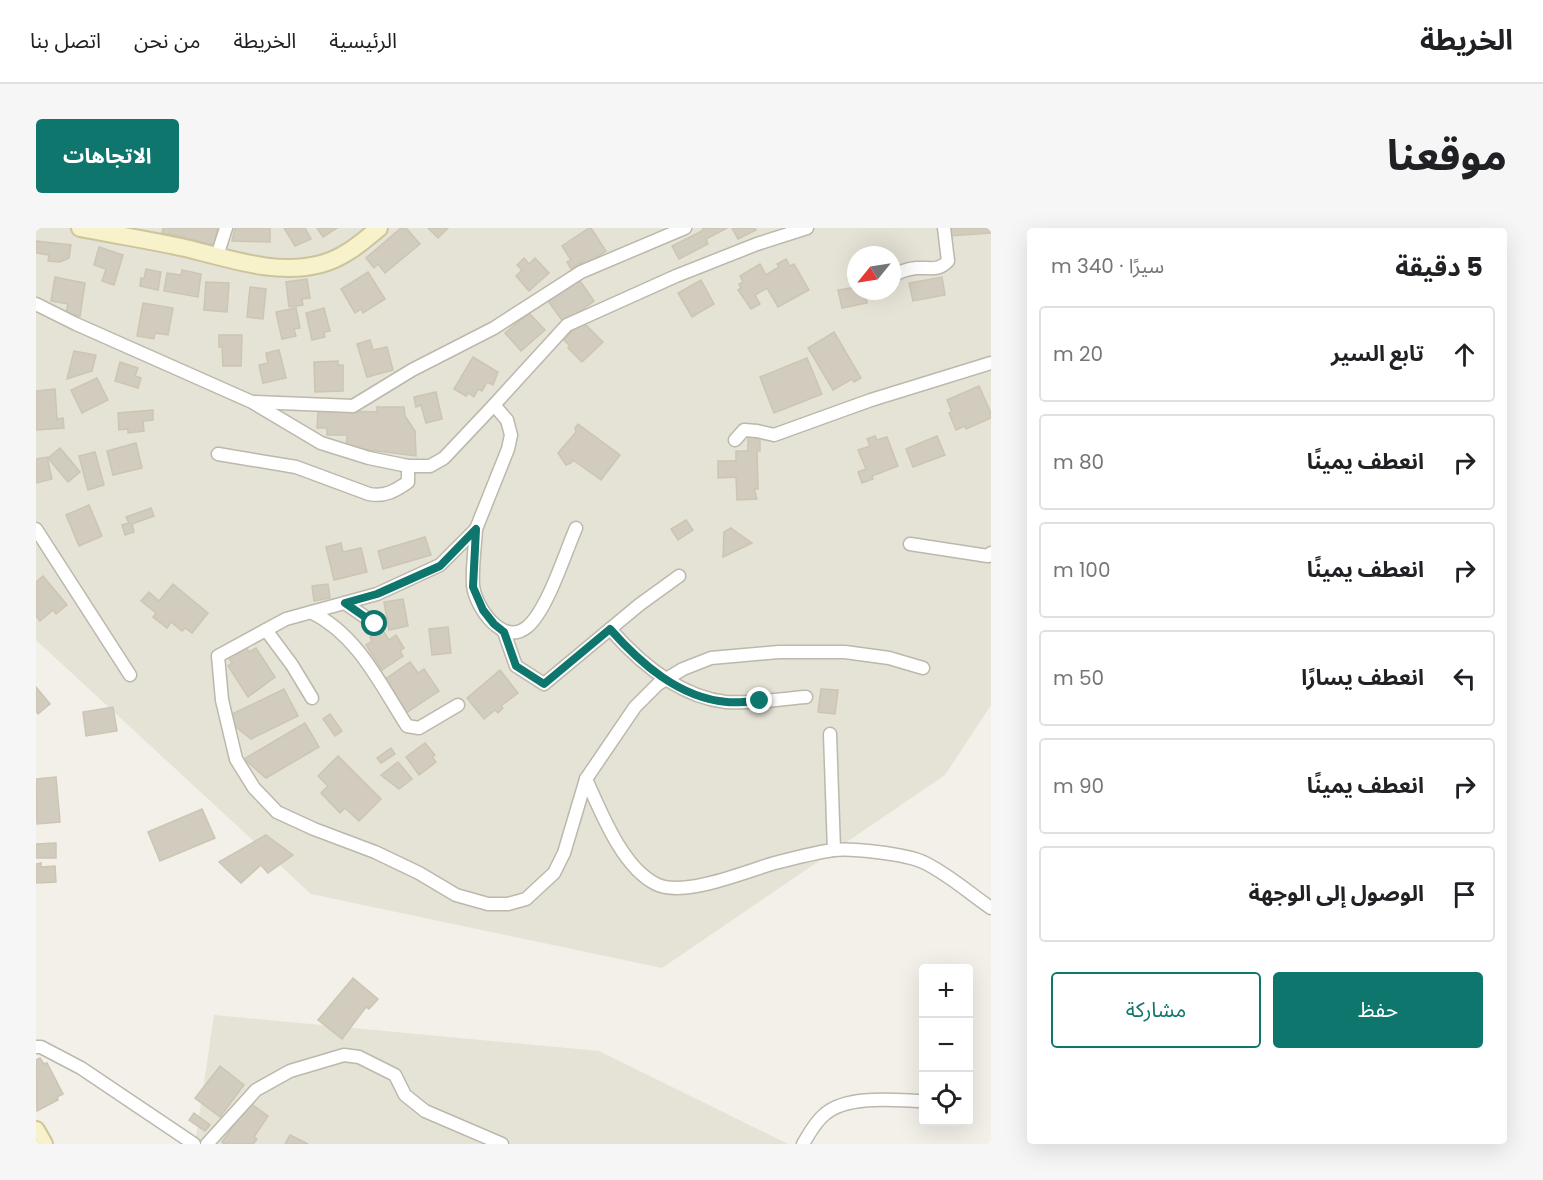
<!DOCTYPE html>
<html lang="ar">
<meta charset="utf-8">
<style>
body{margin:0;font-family:Poppins,"Noto Sans Arabic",sans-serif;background:#f6f6f6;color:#202124;direction:rtl}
.controls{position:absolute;right:18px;bottom:18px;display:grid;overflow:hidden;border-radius:6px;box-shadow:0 6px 24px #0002}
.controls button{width:54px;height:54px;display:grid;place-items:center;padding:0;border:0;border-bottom:2px solid #e0e0e0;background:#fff;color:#202124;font:30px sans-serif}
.compass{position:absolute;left:811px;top:18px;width:54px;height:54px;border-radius:50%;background:#fff;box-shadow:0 6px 24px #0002;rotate:240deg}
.stop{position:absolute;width:18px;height:18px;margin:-14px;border:4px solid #0f766e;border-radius:50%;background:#fff}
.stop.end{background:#0f766e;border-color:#fff;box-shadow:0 2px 6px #0008}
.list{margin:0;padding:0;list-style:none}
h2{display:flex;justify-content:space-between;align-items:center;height:78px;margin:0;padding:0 24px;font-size:26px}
h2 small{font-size:20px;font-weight:400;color:#757577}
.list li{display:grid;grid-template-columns:39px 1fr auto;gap:18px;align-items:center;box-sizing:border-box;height:96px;margin:0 12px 12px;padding:0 12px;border:2px solid #e0e0e0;border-radius:6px}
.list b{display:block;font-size:22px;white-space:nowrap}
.list em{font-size:20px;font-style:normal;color:#757577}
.actions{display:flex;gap:12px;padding:18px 24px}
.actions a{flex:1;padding:14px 0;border:2px solid #0f766e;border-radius:6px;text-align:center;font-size:21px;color:#0f766e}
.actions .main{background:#0f766e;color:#fff}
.icon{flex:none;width:33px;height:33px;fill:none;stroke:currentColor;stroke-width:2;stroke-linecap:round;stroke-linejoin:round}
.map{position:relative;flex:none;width:955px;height:916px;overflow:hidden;direction:ltr;border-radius:6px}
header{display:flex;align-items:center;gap:36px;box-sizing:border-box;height:84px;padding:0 30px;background:#fff;border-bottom:2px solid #e0e0e0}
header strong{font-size:28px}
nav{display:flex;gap:33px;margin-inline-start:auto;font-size:21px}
.intro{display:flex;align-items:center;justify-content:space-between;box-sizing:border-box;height:144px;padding:0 36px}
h1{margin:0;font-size:42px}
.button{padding:15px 27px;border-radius:6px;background:#0f766e;color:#fff;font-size:21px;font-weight:700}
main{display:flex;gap:36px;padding:0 36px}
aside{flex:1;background:#fff;border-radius:6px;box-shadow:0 6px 24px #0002}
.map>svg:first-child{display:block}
.residential{fill:#e5e2d6;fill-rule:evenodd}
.building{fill:#d2ccbe;stroke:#ccc5b2;stroke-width:1.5}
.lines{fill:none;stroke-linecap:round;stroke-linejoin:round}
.street-casing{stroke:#bcb8ab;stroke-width:15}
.secondary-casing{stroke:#ccc49c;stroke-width:20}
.street{stroke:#fff;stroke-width:12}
.secondary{stroke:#f8f2cb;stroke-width:16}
.route{stroke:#0f766e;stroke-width:8}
</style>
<header>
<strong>الخريطة</strong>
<nav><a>الرئيسية</a><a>الخريطة</a><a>من نحن</a><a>اتصل بنا</a></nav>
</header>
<div class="intro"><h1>موقعنا</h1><a class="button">الاتجاهات</a></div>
<main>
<aside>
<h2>5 دقيقة<small>سيرًا · 340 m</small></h2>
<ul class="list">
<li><svg class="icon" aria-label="ahead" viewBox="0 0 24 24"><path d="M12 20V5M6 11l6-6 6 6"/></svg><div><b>تابع السير</b></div><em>20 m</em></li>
<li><svg class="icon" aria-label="right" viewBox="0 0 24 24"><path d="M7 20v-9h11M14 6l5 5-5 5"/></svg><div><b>انعطف يمينًا</b></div><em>80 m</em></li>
<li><svg class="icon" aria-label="right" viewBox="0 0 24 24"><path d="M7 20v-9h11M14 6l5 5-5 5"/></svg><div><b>انعطف يمينًا</b></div><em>100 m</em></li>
<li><svg class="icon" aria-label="left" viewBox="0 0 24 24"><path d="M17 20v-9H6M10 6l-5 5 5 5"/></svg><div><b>انعطف يسارًا</b></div><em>50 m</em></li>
<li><svg class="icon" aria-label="right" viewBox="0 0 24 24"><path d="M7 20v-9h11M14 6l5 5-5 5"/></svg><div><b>انعطف يمينًا</b></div><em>90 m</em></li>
<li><svg class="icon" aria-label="arrive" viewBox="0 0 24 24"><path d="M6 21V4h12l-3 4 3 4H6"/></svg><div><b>الوصول إلى الوجهة</b></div></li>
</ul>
<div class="actions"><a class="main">حفظ</a><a>مشاركة</a></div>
</aside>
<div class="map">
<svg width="955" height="916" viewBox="0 0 955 916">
<rect width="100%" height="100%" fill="#f2f0e8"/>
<g class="residential">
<path d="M0,0h955v477l-46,70 -283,193 -351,-74 -275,-254zM820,27h36v36h-36z"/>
<path d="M178,787l385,36 189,93h-593z"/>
</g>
<g class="building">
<path d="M127,0h55l-4,17 -45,-11 -2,7 -6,-2z"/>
<path d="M199,0h35v14l-38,-1z"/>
<path d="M248,0h21l6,11 -16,7z"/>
<path d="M281,0h20l-14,9z"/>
<path d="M365,0h5l14,16 -35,29 -7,-9 -4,4 -8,-10z"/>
<path d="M392,0h20l-10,10z"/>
<path d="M553,0h2l15,23 -22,15 -2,-4 -11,7 -4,-7 4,-2 -9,-14z"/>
<path d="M691,0l-21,11 2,5 -29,15 -7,-13 30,-15 1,-3z"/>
<path d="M696,0h23l1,2 -18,9z"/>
<path d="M913,0h42v5l-42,3z"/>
<path d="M0,13l35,4 -2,13 -9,4 -12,-1 1,-6 -13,-2z"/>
<path d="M63,19l24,8 -9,30 -12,-4 4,-12 -12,-4z"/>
<path d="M488,30l5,6 6,-6 14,15 -20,18 -13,-15 6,-6 -5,-5z"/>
<path d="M750,31l4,7 4,-2 15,26 -31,17 -11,-19 -12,7 5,9 -9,5 -13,-19 3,-2 -2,-4 4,-2 -3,-6 20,-12 6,11 13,-8 -2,-3z"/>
<path d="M110,41l15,3 -3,18 -18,-4 1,-8 3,1z"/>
<path d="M146,42l19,4 -3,23 -34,-6 3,-18 14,2z"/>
<path d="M332,44l17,27 -22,14 -2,-4 -6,4 -14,-24z"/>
<path d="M19,49l30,6 -5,33 -14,-3 2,-9 -17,-3z"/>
<path d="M906,49l3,18 -32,6 -4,-18z"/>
<path d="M542,50l16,23 -30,22 -16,-22z"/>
<path d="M271,51l3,19 -8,1 1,6 -14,2 -3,-25z"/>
<path d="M665,52l13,24 -22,13 -14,-24z"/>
<path d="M170,54l23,1 -2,29 -23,-2z"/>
<path d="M214,59l16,2 -3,30 -16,-2z"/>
<path d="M820,59v4h9l2,12 -25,5 -4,-18z"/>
<path d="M107,75l30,5 -5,27 -13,-2 -1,6 -17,-3z"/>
<path d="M260,80l4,20 -6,1 2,7 -14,3 -6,-27z"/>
<path d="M288,80l6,23 -6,1 1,5 -13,3 -6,-27z"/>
<path d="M493,85l16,17 -24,21 -16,-18z"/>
<path d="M546,93l21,21 -21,20 -14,-14 2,-2 -6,-6z"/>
<path d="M798,104l27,46 -7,4 -2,-3 -19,11 -25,-42z"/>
<path d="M183,107h23l-1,31h-18l-1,-19h-3z"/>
<path d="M334,112l3,10 14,-3 6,23 -26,7 -10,-33z"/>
<path d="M243,122l7,28 -23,5 -4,-18 9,-2 -2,-10z"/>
<path d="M38,123l22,4 -4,16 -25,8z"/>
<path d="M437,129l25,15 -5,13 -6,-3 -5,9 -4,-2 -4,8 -6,-4 -2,3 -12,-7z"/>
<path d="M771,130l15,36 -48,19 -14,-36z"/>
<path d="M302,133v4h5v26l-28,1 -1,-30z"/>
<path d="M84,134l18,6 -3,8 6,2 -3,10 -23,-7z"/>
<path d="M61,150l11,22 -26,13 -11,-23z"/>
<path d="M943,158l12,27v5l-25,11 -1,-3 -9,4 -7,-17 3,-1 -5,-12z"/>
<path d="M19,161l2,30 6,-1 1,10 -28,2v-39z"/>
<path d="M400,164l6,27 -16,4 -5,-18 -5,2 -2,-10z"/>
<path d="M341,179h27l1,9 10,15 1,25 -70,-9 1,-12h-20v-7h-10l1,-18 59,2z"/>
<path d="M117,182v10l-10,1 1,10 -16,2v-4l-9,1 -1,-17z"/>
<path d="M542,196l42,31 -19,25 -28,-20 -2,3 -5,2 -8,-12 18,-21 -1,-4z"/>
<path d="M724,207v16h-3l1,38h-4l3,10 -20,1 -1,-23 -18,1v-17h18v-10h12v-15z"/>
<path d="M839,208l2,4 10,-3 11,29 -26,10 1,3 -11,4 -4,-11 8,-3 -8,-19 12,-4 -3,-7z"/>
<path d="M901,208l8,19 -32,12 -7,-18z"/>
<path d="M100,215l6,25 -29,7 -6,-24z"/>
<path d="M24,220l20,24 -12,10 -20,-24z"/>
<path d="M59,224l9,33 -16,5 -9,-34z"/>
<path d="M11,229l5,22 -16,4v-24z"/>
<path d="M53,277l13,31 -23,10 -13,-31z"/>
<path d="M115,280l3,8 -22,8 2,8 -9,3 -3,-10 7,-2 -3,-6z"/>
<path d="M650,292l7,10 -15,10 -7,-11z"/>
<path d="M695,300l21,15 -29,14 1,-25z"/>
<path d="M389,309l6,18 -48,14 -5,-18z"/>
<path d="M305,315l2,9 18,-4 6,24 -33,8 -8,-33z"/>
<path d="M7,348l24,29 -11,9 -3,-4 -13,11 -4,-5v-34z"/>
<path d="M137,356l35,29 -16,20 -7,-5 -3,3 -11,-9 -4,6 -14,-11 3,-4 -15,-12 8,-9 10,9z"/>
<path d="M292,356l2,14 -16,3 -2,-15z"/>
<path d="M367,371l5,27 -19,4 -5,-28z"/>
<path d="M412,399l3,26 -19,2 -3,-26z"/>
<path d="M346,401l7,11 7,-5 8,13 -4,3 3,5 -21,14 -16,-25 6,-4 -2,-4z"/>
<path d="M209,417l4,7 7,-4 19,29 -27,20 -20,-31 4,-3 -4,-6z"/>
<path d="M374,434l8,11 6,-4 15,22 -33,22 -22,-33z"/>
<path d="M464,442l18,23 -17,13 2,2 -5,5 -3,-3 -11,9 -17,-21z"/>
<path d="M0,459l14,17 -12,10 -2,-3z"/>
<path d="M248,461l14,27 -47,23 -21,-17 -2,-6z"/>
<path d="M785,461l17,1 -3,24 -17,-2z"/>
<path d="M77,479l4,24 -31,5 -3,-24z"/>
<path d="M294,486l12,17 -7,5 -12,-17z"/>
<path d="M269,495l14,24 -53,31 -22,-19z"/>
<path d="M389,515l10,12 -3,2 4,5 -17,13 -13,-18z"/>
<path d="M355,520l4,6 -14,9 -4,-5z"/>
<path d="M302,528l43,43 -22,22 -14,-13 -5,5 -19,-20 7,-7 -10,-10z"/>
<path d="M362,534l14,17 -13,10 -18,-14z"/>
<path d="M20,549l4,45 -23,2 -1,-45z"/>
<path d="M166,581l13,29 -55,23 -12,-29z"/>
<path d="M230,607l27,20 -25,18 -7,-8 -20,18 -22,-21z"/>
<path d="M20,615v15h-20v-14z"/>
<path d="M5,635v4l14,-1 1,16 -20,1v-19z"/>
<path d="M317,750l25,21 -9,10 -3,-2 -24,32 -24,-19z"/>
<path d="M4,830l4,6 3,-1 16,31 -6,3 1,3 -21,11 -1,-51z"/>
<path d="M184,838l24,19 -24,32 -25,-19z"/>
<path d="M214,875l18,13 -14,21 3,2 -4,5h-29l-2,-2z"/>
<path d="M158,885l16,12 -5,6 -16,-11z"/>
<path d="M254,907l18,9h-23z"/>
</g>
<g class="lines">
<g class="street-casing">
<g id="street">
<path d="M181,28l9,-28"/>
<path d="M856,48c7,-4 15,-7 24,-8 13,-1 22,4 32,-7l-4,-33"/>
<path d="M0,76l40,20 176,78 69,41 48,15 39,8h22l14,-8 50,-53 73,-80 109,-49 81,-32 50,-16"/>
<path d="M219,174l98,4 59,-36 82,-42 87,-56 104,-44"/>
<path d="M458,177l13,15 4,15 -3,14 -32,80 -36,36 -63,29 -91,25 -68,37 4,44 14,59 18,29 23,24 37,17 61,23 44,21 37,22 32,9h20l18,-5 28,-26 10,-20 22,-74 49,-72 23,-23 25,-15 28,-11 68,-6h66l44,6 34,10"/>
<path d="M699,212l9,-10 13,1 17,4 97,-35 120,-37"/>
<path d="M182,226l78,13 73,27c16,3 26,-3 39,-12v-16"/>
<path d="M0,301l94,146"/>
<path d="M440,301c-1,18 -4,37 -3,56 2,22 30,62 54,42 20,-16 38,-74 49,-99"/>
<path d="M874,316l78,12 3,-3"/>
<path d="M309,375l30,21"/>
<path d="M275,384c47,23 69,72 96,114l12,2 39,-23"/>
<path d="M574,401c30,34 69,68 116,73 26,2 54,-3 80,-5"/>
<path d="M230,402l26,35 20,33"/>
<path d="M468,404l12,34 28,18 95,-79 40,-29"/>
<path d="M794,506l4,116"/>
<path d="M550,551c15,33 36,88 70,105 28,14 90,-13 119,-21 19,-5 39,-10 58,-13 19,-2 73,4 90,12 24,11 46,31 68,46"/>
<path d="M0,819h5l40,21 113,76"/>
<path d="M171,916l49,-54 34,-19 54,-16 15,2 36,18 10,20 20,16 77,33"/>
<path d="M767,916c6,-10 12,-22 22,-30 22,-19 68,-14 95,-13"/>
</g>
</g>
<g class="secondary-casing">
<g id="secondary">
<path d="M44,0c35,7 70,12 105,20 43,10 91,28 136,16 23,-6 40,-21 58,-36"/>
<path d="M0,902l8,14"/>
</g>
</g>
<use href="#street" class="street"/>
<use href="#secondary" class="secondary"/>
</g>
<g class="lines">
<path class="route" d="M339,396l-30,-21 32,-9 63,-28 36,-37 -3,58 10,23 11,14 10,8 12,34 28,18 66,-55c30,34 69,69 117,73 11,1 22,-1 33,-1"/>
</g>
</svg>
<div class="controls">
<button>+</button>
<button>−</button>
<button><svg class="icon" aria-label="locate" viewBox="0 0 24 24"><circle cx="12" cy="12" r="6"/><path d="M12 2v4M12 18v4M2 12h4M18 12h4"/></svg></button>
</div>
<svg class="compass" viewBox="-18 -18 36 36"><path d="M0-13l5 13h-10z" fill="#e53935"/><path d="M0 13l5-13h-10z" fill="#757577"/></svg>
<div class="stop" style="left:339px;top:396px"></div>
<div class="stop end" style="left:724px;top:473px"></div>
</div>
</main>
